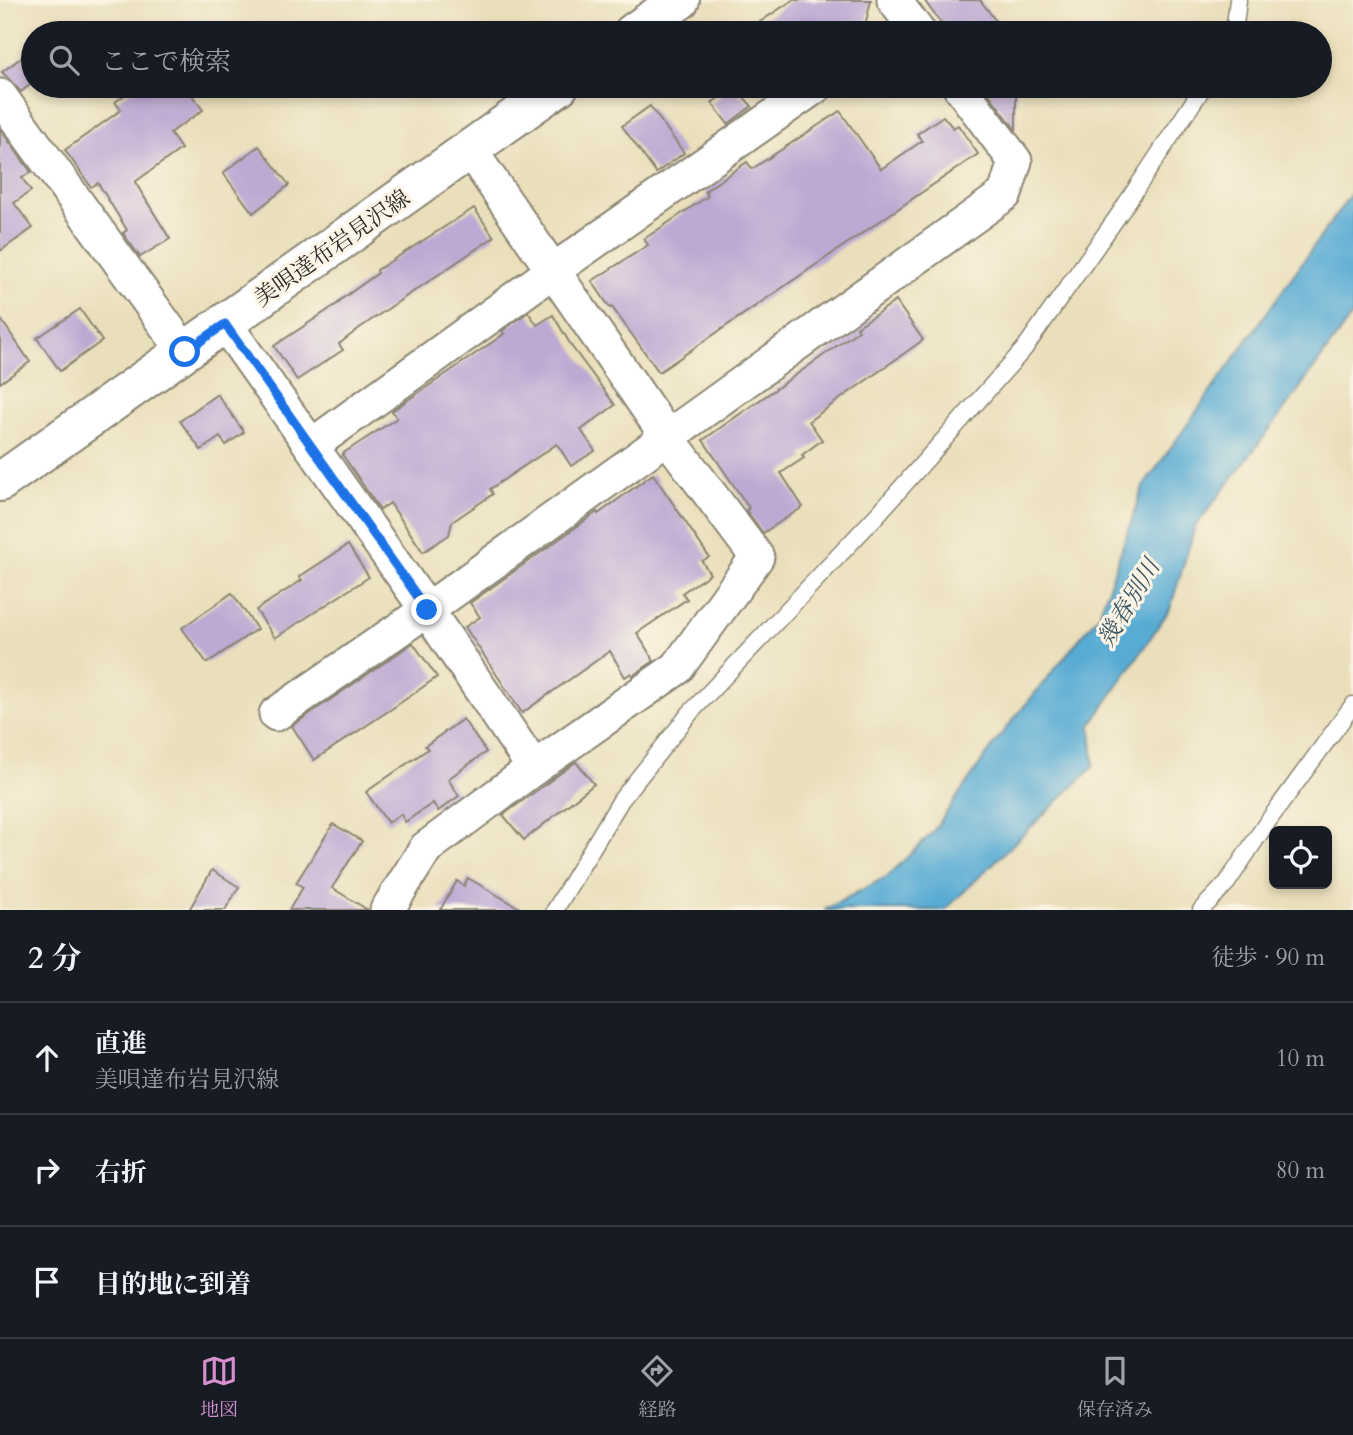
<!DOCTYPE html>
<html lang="ja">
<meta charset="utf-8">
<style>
body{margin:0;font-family:Cardo,"Noto Serif JP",serif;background:#20242c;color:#f1f3f6}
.controls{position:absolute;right:21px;bottom:21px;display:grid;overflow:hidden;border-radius:10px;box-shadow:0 4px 10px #0003}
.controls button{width:63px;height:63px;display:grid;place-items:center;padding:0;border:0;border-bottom:2px solid #363941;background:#171b24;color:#f1f3f6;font:35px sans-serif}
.stop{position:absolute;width:21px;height:21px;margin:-16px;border:5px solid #1a73e8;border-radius:50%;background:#fff}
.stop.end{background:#1a73e8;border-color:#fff;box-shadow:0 2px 7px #0008}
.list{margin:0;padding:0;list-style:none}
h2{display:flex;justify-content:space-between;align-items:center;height:91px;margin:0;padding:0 28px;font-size:30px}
h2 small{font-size:23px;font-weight:400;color:#9ea1a6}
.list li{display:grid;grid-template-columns:46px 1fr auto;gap:21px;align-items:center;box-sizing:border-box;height:112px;padding:0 28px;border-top:2px solid #363941}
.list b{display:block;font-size:26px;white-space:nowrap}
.list p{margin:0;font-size:23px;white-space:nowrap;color:#9ea1a6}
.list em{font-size:23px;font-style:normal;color:#9ea1a6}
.icon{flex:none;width:38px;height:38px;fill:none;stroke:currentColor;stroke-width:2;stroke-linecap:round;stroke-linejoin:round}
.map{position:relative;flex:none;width:1353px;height:910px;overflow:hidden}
.search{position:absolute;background:#171b24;box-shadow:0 4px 10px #0003;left:21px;right:21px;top:21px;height:77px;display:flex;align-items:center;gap:18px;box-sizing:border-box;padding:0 24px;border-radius:38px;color:#9ea1a6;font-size:26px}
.sheet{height:427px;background:#171b24}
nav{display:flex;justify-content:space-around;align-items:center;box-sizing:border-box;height:98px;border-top:2px solid #363941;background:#171b24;font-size:19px;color:#9ea1a6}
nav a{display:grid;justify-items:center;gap:4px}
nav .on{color:#d690ce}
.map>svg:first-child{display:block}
.water{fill:#58acd4;stroke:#426c80;stroke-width:2}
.building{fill:#bda9d3}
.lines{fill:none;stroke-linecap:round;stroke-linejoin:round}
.service-casing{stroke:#8a8573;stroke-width:19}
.minor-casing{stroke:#8a8573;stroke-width:37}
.secondary-casing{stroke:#8a8573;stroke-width:42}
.service{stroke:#fff;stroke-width:16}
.minor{stroke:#fff;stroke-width:33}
.secondary{stroke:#fff;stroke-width:38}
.route{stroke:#1a73e8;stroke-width:9}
.labels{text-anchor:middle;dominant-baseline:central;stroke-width:6;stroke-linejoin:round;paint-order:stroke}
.street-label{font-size:23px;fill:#2b2b2b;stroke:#fcf5e5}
.water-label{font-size:24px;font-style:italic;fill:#3b5866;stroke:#fcf5e5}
</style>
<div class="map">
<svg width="1353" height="910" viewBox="0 0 1353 910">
<rect width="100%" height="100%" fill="#fcf5e5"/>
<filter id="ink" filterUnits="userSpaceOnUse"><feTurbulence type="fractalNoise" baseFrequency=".0143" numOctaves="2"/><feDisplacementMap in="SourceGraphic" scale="14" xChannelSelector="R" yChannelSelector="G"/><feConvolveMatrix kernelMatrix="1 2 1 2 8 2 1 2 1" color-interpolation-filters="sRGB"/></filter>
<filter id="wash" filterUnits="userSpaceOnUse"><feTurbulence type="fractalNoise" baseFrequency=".00686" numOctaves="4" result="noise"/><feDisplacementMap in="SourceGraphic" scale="28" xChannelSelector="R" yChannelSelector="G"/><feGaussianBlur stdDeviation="1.57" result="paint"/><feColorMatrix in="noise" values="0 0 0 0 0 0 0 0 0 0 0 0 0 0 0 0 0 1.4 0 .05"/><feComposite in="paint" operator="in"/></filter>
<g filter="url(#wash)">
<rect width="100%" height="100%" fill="#eadfbb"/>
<path class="water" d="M1353,191v123l-74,103 -84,110 -25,82 -79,116 3,41 -149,144h-121l64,-34 44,-43 67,-96 100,-122 44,-128z"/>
<g id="blocks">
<g class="building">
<path d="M793,0h78l-5,22 -17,11h-106z"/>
<path d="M924,0h56l25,33h-57z"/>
<path d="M33,49v33l-12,10 -19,-20z"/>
<path d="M138,86h47l18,24 -33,23 11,16 -46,33 35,57 -30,18 -17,-24 4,-3 -29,-47 -7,4 -26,-37 56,-40 -6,-8z"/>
<path d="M733,86l19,20 -24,18 -16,-21z"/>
<path d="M983,86h33v44z"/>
<path d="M650,106l34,47 -28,20 -34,-47z"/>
<path d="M840,111l41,58 41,-28 -5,-7 26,-18 10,12 5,-3 20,29 -319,218 -47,-65 -2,1 -18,-27 56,-36 -4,-6 64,-43 -3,-5 42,-29 5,7z"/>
<path d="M0,129l31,43 -9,6 9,13 -17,12 19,25 -33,23z"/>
<path d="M259,146l30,39 -36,28 -30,-40z"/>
<path d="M474,208l20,29 -133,90 -22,17 4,6 -46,30 -23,-34 66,-44 -1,-1 39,-28 -1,-3z"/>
<path d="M896,301l27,39 -114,81 13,19 -20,15 2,3 -23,15 22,34 -40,26 -17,-23 3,-2 -46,-68 114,-80 42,-30 -2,-3z"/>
<path d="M80,309l22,32 -42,30 -23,-33z"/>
<path d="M528,312l9,13 16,-10 19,32 43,58 -34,25 14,21 -24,15 -14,-22 -67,45 3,5 -41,28 -3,13 -26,17 -33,-49 -10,7 -38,-56 55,-36 -5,-7 112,-77 -2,-3z"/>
<path d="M0,318l30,44 -30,21z"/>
<path d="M217,394l27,38 -18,13 -6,-8 -19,13 -21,-29z"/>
<path d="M653,474l56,83 -7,4 8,13 -28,19 5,6 -50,34 17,28 -22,15 -1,-3 -6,4 -15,-26 -88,62 -57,-86 15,-10 -10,-14 127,-91 1,2z"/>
<path d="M348,545l21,32 -94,61 -19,-28 46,-30 -3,-3z"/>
<path d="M232,593l25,36 -50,34 -25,-35z"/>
<path d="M413,643l24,34 -44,31 -79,52 -22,-34z"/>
<path d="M463,719l23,33 -38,27 11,17 -21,15 -5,-8 -28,19 -4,-8 -13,9 -22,-31 62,-43 -3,-3z"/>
<path d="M576,762l18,22 -70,56 -21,-25z"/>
<path d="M333,824l29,17 -30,47 36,22h-79l14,-23 -7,-4z"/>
<path d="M212,870l27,17 -14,23h-36z"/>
<path d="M468,878l55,32h-83l17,-29 7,5z"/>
</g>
</g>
</g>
<g filter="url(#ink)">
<use href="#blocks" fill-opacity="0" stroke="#8a8573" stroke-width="2"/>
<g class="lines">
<g class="service-casing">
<g id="service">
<path d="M1234,33l4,-33"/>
<path d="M555,910l66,-110 69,-87 188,-199 146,-165 96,-136 84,-127"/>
<path d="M1201,910l26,-27 39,-59 87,-119"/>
</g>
</g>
<g class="minor-casing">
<g id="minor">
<path d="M894,0l25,33"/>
<path d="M0,96l185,256"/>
<path d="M225,324l202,286 107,158"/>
<path d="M311,446l243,-176 262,-184"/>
<path d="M276,714l151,-104 578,-416 10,-33 -56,-75"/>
<path d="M387,910l39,-62 108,-80 143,-100 80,-111 -89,-119 -198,-288"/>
</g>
</g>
<g class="secondary-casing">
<g id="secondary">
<path d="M633,33l47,-33"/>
<path d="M0,482l559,-396"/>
</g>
</g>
<use href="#service" class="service"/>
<use href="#minor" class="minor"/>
<use href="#secondary" class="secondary"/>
</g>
</g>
<g class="lines" filter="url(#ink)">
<path class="route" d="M185,352l40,-28 202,286"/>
</g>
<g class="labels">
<g class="street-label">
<text transform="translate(332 248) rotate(-35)">美唄達布岩見沢線</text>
</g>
<g class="water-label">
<text transform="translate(1129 603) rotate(-59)">幾春別川</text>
</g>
</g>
</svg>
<div class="controls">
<button><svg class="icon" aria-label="locate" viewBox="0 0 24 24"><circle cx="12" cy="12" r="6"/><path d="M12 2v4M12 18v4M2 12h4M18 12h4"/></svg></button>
</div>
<div class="stop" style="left:185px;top:352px"></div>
<div class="stop end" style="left:427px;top:610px"></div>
<div class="search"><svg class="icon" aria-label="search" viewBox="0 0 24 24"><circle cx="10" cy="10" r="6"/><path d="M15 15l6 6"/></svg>ここで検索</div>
</div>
<section class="sheet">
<h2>2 分<small>徒歩 · 90 m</small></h2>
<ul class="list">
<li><svg class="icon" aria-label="ahead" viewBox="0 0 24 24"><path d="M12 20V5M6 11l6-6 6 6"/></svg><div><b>直進</b><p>美唄達布岩見沢線</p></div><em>10 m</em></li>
<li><svg class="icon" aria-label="right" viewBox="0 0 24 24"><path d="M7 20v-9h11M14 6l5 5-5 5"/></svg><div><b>右折</b></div><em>80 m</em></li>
<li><svg class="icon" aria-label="arrive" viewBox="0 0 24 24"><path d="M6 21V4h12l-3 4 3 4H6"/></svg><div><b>目的地に到着</b></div></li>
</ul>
</section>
<nav>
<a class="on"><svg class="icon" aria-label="map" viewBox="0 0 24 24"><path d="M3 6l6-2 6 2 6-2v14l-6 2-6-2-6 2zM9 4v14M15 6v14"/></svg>地図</a>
<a><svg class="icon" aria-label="directions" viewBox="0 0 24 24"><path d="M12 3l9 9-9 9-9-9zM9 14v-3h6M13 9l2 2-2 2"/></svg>経路</a>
<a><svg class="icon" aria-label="saved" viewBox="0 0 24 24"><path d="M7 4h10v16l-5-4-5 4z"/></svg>保存済み</a>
</nav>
